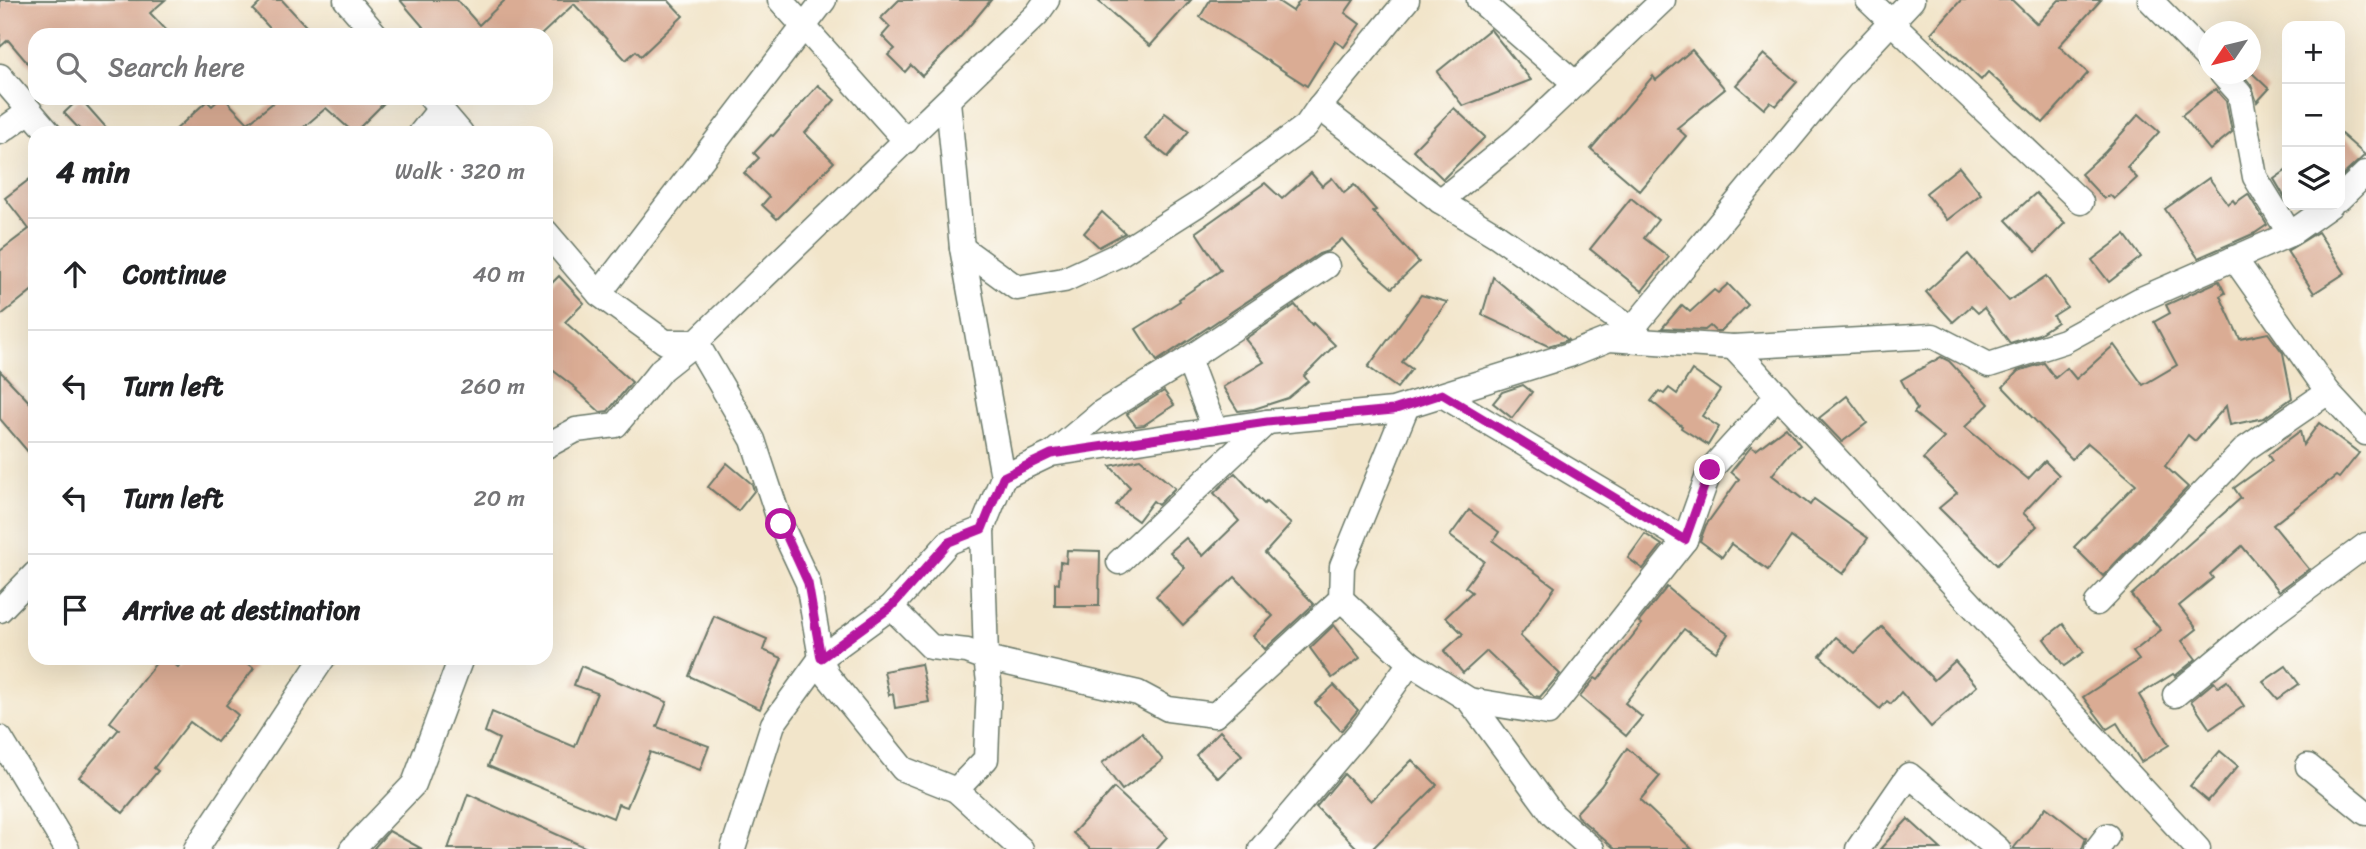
<!DOCTYPE html>
<meta charset="utf-8">
<style>
body{margin:0;font-family:Sriracha,sans-serif;background:#f6f6f6;color:#202124}
.controls{position:absolute;right:21px;top:21px;display:grid;overflow:hidden;border-radius:14px;box-shadow:0 7px 28px #0002}
.controls button{width:63px;height:63px;display:grid;place-items:center;padding:0;border:0;border-bottom:2px solid #e0e0e0;background:#fff;color:#202124;font:35px sans-serif}
.compass{position:absolute;left:2198px;top:21px;width:63px;height:63px;border-radius:50%;background:#fff;box-shadow:0 7px 28px #0002;rotate:235deg}
.stop{position:absolute;width:21px;height:21px;margin:-16px;border:5px solid #b5179e;border-radius:50%;background:#fff}
.stop.end{background:#b5179e;border-color:#fff;box-shadow:0 2px 7px #0008}
.list{margin:0;padding:0;list-style:none}
h2{display:flex;justify-content:space-between;align-items:center;height:91px;margin:0;padding:0 28px;font-size:30px}
h2 small{font-size:23px;font-weight:400;color:#757577}
.list li{display:grid;grid-template-columns:46px 1fr auto;gap:21px;align-items:center;box-sizing:border-box;height:112px;padding:0 28px;border-top:2px solid #e0e0e0}
.list b{display:block;font-size:26px;white-space:nowrap}
.list em{font-size:23px;font-style:normal;color:#757577}
.icon{flex:none;width:38px;height:38px;fill:none;stroke:currentColor;stroke-width:2;stroke-linecap:round;stroke-linejoin:round}
.map{position:relative;flex:none;width:2366px;height:849px;overflow:hidden}
.search{position:absolute;background:#fff;box-shadow:0 7px 28px #0002;left:28px;top:28px;width:525px;height:77px;display:flex;align-items:center;gap:18px;box-sizing:border-box;padding:0 24px;border-radius:21px;color:#757577;font-size:26px}
.panel{position:absolute;background:#fff;box-shadow:0 7px 28px #0002;left:28px;top:126px;width:525px;height:539px;border-radius:21px}
.map>svg:first-child{display:block}
.building{fill:#daac94}
.lines{fill:none;stroke-linecap:round;stroke-linejoin:round}
.street-casing{stroke:#697868;stroke-width:27}
.street{stroke:#fff;stroke-width:24}
.route{stroke:#b5179e;stroke-width:9}
</style>
<div class="map">
<svg width="2366" height="849" viewBox="0 0 2366 849">
<rect width="100%" height="100%" fill="#fdfcf7"/>
<filter id="ink" filterUnits="userSpaceOnUse"><feTurbulence type="fractalNoise" baseFrequency=".0143" numOctaves="2"/><feDisplacementMap in="SourceGraphic" scale="14" xChannelSelector="R" yChannelSelector="G"/><feConvolveMatrix kernelMatrix="1 2 1 2 8 2 1 2 1" color-interpolation-filters="sRGB"/></filter>
<filter id="wash" filterUnits="userSpaceOnUse"><feTurbulence type="fractalNoise" baseFrequency=".00686" numOctaves="4" result="noise"/><feDisplacementMap in="SourceGraphic" scale="28" xChannelSelector="R" yChannelSelector="G"/><feGaussianBlur stdDeviation="1.57" result="paint"/><feColorMatrix in="noise" values="0 0 0 0 0 0 0 0 0 0 0 0 0 0 0 0 0 1.4 0 .05"/><feComposite in="paint" operator="in"/></filter>
<g filter="url(#wash)">
<rect width="100%" height="100%" fill="#f2e5ca"/>
<g id="blocks">
<g class="building">
<path d="M0,0h165l-15,13 21,22h-136v37l-27,-32 -8,7z"/>
<path d="M263,0h19l32,35h-38l-23,-25z"/>
<path d="M400,0h57l22,25 26,-25h163l15,16 -42,40 -5,-5 -10,9 -52,-56 -33,31h-111z"/>
<path d="M899,0h92l-35,42 -34,34 -11,-11 -6,7 -17,-17 7,-6 -13,-13 8,-9 -9,-9z"/>
<path d="M1097,0h94l-41,46z"/>
<path d="M1210,0h66l17,11 7,-11h54l-9,13 15,11 -16,23 -9,-6 -28,45 -107,-69z"/>
<path d="M1961,0h51l25,24 22,-24h42l-42,46 29,27 -45,50 -55,-51 -7,8 -50,-47z"/>
<path d="M1490,29l41,51 -68,26 -26,-34z"/>
<path d="M1692,50l33,39 -48,39 9,8 -46,55 -49,-42 62,-73 3,4z"/>
<path d="M1764,54l33,28 -21,24 -6,-4 -6,7 -28,-24z"/>
<path d="M2250,71l19,18 -12,13 -6,-17 -7,-9 6,-2z"/>
<path d="M818,85l17,15 -30,33 29,29 -57,57 -15,-14 7,-8 -25,-24 15,-15 -5,-5 17,-18 2,1z"/>
<path d="M2215,89l11,12 6,31 -22,18 -28,-35z"/>
<path d="M80,98l31,35h-28l-19,-20z"/>
<path d="M221,98h3l24,25 31,-25h110l-35,35 -28,-25 -29,25h-125l35,-32 5,5z"/>
<path d="M1454,108l31,29 -42,42 -30,-29z"/>
<path d="M1165,113l24,18 -21,26 -23,-18z"/>
<path d="M2139,114l20,18 -32,35 10,11 -23,21 -4,-4 -6,4 -23,-25 24,-22z"/>
<path d="M2340,133l25,22 -25,23z"/>
<path d="M1959,167l22,27 -34,26 -21,-27z"/>
<path d="M2287,170v31l-13,-22z"/>
<path d="M1311,173l11,13 10,-8 12,15 10,-8 22,25 -3,2 46,50 -27,26 -29,-25 -21,-24 -14,12 -9,3 -162,107 -21,-32 44,-28 -1,-2 42,-29 -25,-38 69,-49 17,16z"/>
<path d="M35,175v113l-35,28v-65l29,-22 -24,-31z"/>
<path d="M2209,178l19,26 5,-4 2,3 13,-9 19,31 -12,8 -57,25 -33,-49z"/>
<path d="M2036,193l29,30 -29,29 -30,-32z"/>
<path d="M1631,198l27,22 -14,18 25,19 -27,34 -52,-42z"/>
<path d="M1102,212l23,21 -26,14 -15,-14z"/>
<path d="M2318,232l27,41 -31,20 -27,-42z"/>
<path d="M2125,235l16,22 -32,25 -17,-22z"/>
<path d="M1968,254l41,47 37,-25 21,31 -14,9 4,6 -18,12 -29,9 -26,-35 -6,5 -7,-7 -18,16 -27,-30z"/>
<path d="M559,276l25,27 -19,19 67,60 -24,29 -8,1 -24,-22 1,-1 -31,-24v-76z"/>
<path d="M1493,277l75,63 -20,6 -66,-31z"/>
<path d="M2219,281l6,12 -5,3 20,43 28,-6 15,20 9,45 -28,20 -34,7 -4,-19 -31,35 -7,-6 -23,31 23,21 -85,89 -29,-29 62,-63 -48,-41 -16,16 -69,-72 15,-16 26,-8 11,15 12,-10 9,11 38,-34 29,40 34,-20 -23,-43 16,-9 -4,-8z"/>
<path d="M1728,284l20,21 -27,26h-6l-5,-5 -5,4 -43,-2 20,-23 8,7 24,-22 4,3z"/>
<path d="M1421,295l26,7 -45,60 10,7 -15,19 -29,-21z"/>
<path d="M1295,305l17,20 1,-2 22,22 -31,31 4,5 -20,17 -34,11 -16,2 -15,-24 41,-25 -19,-23z"/>
<path d="M1941,357l8,4 40,43 -24,23 63,52 17,-18 14,14 -36,38 14,13 -40,39 -58,-57 18,-15 -34,-34 21,-21 -30,-25 3,-4 -16,-29z"/>
<path d="M1692,370l28,20 -18,26 17,11 -11,18 -27,-17 1,-2 -31,-25 8,-10 5,3 5,-6 8,6z"/>
<path d="M0,371l35,37v52l-35,-41z"/>
<path d="M1523,385l9,7 -20,26 -19,-15 9,-11z"/>
<path d="M1164,391l10,14 -30,20 -8,1 -9,-12z"/>
<path d="M1847,396l20,27 -25,19 -23,-24z"/>
<path d="M2319,423l40,30 -20,25 -3,-2 -63,49 36,44 -30,22 -37,-45 -32,28 3,4 -34,28 18,23 -15,12 14,18 -21,17 -2,-2 -34,21 30,50 -28,17 -24,-39 -10,6 -24,-32 56,-37 -6,-8 28,-22 -30,-35 110,-97 -7,-10 38,-27 -4,-6 32,-24 3,14z"/>
<path d="M1786,427l14,18 -11,9 -17,21 38,30 4,-6 54,39 -25,36 -52,-37 -23,33 -37,-26 -9,13 -22,-16 6,-16 33,-46 -8,-7 20,-25 5,3z"/>
<path d="M1140,459l35,29 -17,17 -5,-4 -15,20 -22,-16 14,-18 -20,-21z"/>
<path d="M727,463l25,21 2,7 -16,20 -30,-24z"/>
<path d="M1235,473l29,31 2,-2 25,22 -26,29 49,51 -49,45 -12,-13 20,-20 -38,-39 -52,48 -27,-29 29,-28 -15,-16 16,-14 17,18 36,-35 -25,-28z"/>
<path d="M1469,510l30,22 -6,9 62,46 -35,49 40,38 -20,23 -6,-1 -47,-45 -24,22 -19,-22 19,-17 -17,-17 26,-25 -7,-5 19,-26 -34,-25z"/>
<path d="M1645,534l17,11 -19,24 -15,-11z"/>
<path d="M1067,550l33,1 -1,55h-44v-23l4,1 1,-22 6,1z"/>
<path d="M1667,587l22,19 39,28 -12,18 -32,-23 -59,74 17,14 -16,19 -46,-39 15,-19 3,2 44,-56 -3,-2z"/>
<path d="M714,616l53,23 -4,11 19,8 -22,51 -71,-33z"/>
<path d="M2063,624l21,28 -20,14 -20,-27z"/>
<path d="M1334,625l26,33 -28,20 -22,-30z"/>
<path d="M1882,627l52,53 21,-19 22,25 -46,41 -30,-35 -10,12 -4,-3 -7,8 -60,-53 16,-19 19,16z"/>
<path d="M160,658h7l11,9 7,-9h56l13,10 -28,37 12,10 -21,27 -27,-20 -36,46 4,3 -35,42 -44,-36 40,-48 -9,-7z"/>
<path d="M921,664l8,38 -34,6 -2,-14 -4,1 -5,-24z"/>
<path d="M581,666l86,36 -10,25 52,19 -9,24 -50,-18 -23,55 -9,-3 -5,14 -125,-52 11,-27 -14,-7 7,-20 83,35 22,-54 -23,-8z"/>
<path d="M2286,666l13,18 -21,15 -15,-17z"/>
<path d="M2227,681l17,25 -34,23 -19,-28 23,-19 4,5z"/>
<path d="M1334,685l24,25 -17,21 -26,-28z"/>
<path d="M1220,731l22,24 -24,23 -22,-23z"/>
<path d="M1142,733l21,27 -41,30 -20,-27z"/>
<path d="M1627,748l33,28 -20,24 52,49h-77l-38,-33 -1,-3 25,-27z"/>
<path d="M2220,751l18,15 -30,35 -18,-15z"/>
<path d="M1412,760l25,25 -65,64h-14l-42,-42 28,-33 27,27z"/>
<path d="M1114,788l53,49 -11,12h-66l-17,-16z"/>
<path d="M468,794l121,55h-141z"/>
<path d="M2046,807l40,31 -4,11h-69z"/>
<path d="M1908,819l33,30h-61z"/>
<path d="M389,831l33,18h-49z"/>
</g>
</g>
</g>
<g filter="url(#ink)">
<use href="#blocks" fill-opacity="0" stroke="#697868" stroke-width="2"/>
<g class="lines">
<g class="street-casing">
<g id="street">
<path d="M346,0l30,35"/>
<path d="M780,0l126,141"/>
<path d="M1479,0l97,84"/>
<path d="M1868,0l213,202"/>
<path d="M2150,0l58,59"/>
<path d="M2222,74l18,20 15,83 35,57"/>
<path d="M0,76l49,57"/>
<path d="M431,98l30,35"/>
<path d="M948,101l14,147 41,229 -21,52 4,129 152,35 30,16 47,6 126,-116 69,64 -45,63 -104,123"/>
<path d="M1319,107l121,94 56,34 136,94 10,10"/>
<path d="M0,132l30,-21"/>
<path d="M421,133l19,-24"/>
<path d="M2340,198l26,-25"/>
<path d="M1440,201l77,-62 146,-139"/>
<path d="M546,232l53,62 66,48h31l57,98 28,85 27,58 13,75 6,17 76,94 53,21 65,59"/>
<path d="M962,248l55,40 47,-8 54,-25 85,-54 103,-75 13,-19 88,-107"/>
<path d="M2234,258l94,134 38,41"/>
<path d="M599,294l225,-294"/>
<path d="M1632,329l216,-261 64,-68"/>
<path d="M1733,347l465,502"/>
<path d="M1188,359l139,-93"/>
<path d="M1442,395l243,145"/>
<path d="M546,446l30,-16 40,-5 46,-56 34,-27 341,-328 10,-14"/>
<path d="M1053,453l49,-41 86,-53 27,71"/>
<path d="M1003,477l48,-23 216,-32 126,-12 176,-55 40,-16 124,8 200,-11 56,29 75,-24 75,-41 151,-66 41,-29"/>
<path d="M1119,562l148,-140"/>
<path d="M1341,599l1,-33 65,-160"/>
<path d="M2097,603l148,-154 83,-57"/>
<path d="M891,607l40,40 36,4 19,7 3,24 -3,77 -30,31"/>
<path d="M0,610l35,-36"/>
<path d="M1410,663l59,37 79,13 137,-173 25,-70 68,-75"/>
<path d="M2175,695l99,-82 92,-68"/>
<path d="M1469,700l84,115 39,34"/>
<path d="M0,738l67,111"/>
<path d="M2308,766l58,47"/>
<path d="M196,849l127,-191"/>
<path d="M352,849l62,-65 47,-126"/>
<path d="M733,849l40,-125 48,-66 70,-51 58,-65 33,-13"/>
<path d="M1858,849l51,-74 89,74"/>
<path d="M2097,849l10,-13"/>
</g>
</g>
<use href="#street" class="street"/>
</g>
</g>
<g class="lines" filter="url(#ink)">
<path class="route" d="M781,524l27,59 13,75 70,-51 58,-65 33,-13 21,-52 48,-23 216,-32 126,-12 49,-16 243,146 25,-70"/>
</g>
</svg>
<div class="controls">
<button>+</button>
<button>−</button>
<button><svg class="icon" aria-label="layers" viewBox="0 0 24 24"><path d="M12 4l9 5-9 5-9-5zM3 14l9 5 9-5"/></svg></button>
</div>
<svg class="compass" viewBox="-18 -18 36 36"><path d="M0-13l5 13h-10z" fill="#e53935"/><path d="M0 13l5-13h-10z" fill="#757577"/></svg>
<div class="stop" style="left:781px;top:524px"></div>
<div class="stop end" style="left:1710px;top:470px"></div>
<div class="search"><svg class="icon" aria-label="search" viewBox="0 0 24 24"><circle cx="10" cy="10" r="6"/><path d="M15 15l6 6"/></svg>Search here</div>
<section class="panel">
<h2>4 min<small>Walk · 320 m</small></h2>
<ul class="list">
<li><svg class="icon" aria-label="ahead" viewBox="0 0 24 24"><path d="M12 20V5M6 11l6-6 6 6"/></svg><div><b>Continue</b></div><em>40 m</em></li>
<li><svg class="icon" aria-label="left" viewBox="0 0 24 24"><path d="M17 20v-9H6M10 6l-5 5 5 5"/></svg><div><b>Turn left</b></div><em>260 m</em></li>
<li><svg class="icon" aria-label="left" viewBox="0 0 24 24"><path d="M17 20v-9H6M10 6l-5 5 5 5"/></svg><div><b>Turn left</b></div><em>20 m</em></li>
<li><svg class="icon" aria-label="arrive" viewBox="0 0 24 24"><path d="M6 21V4h12l-3 4 3 4H6"/></svg><div><b>Arrive at destination</b></div></li>
</ul>
</section>
</div>
